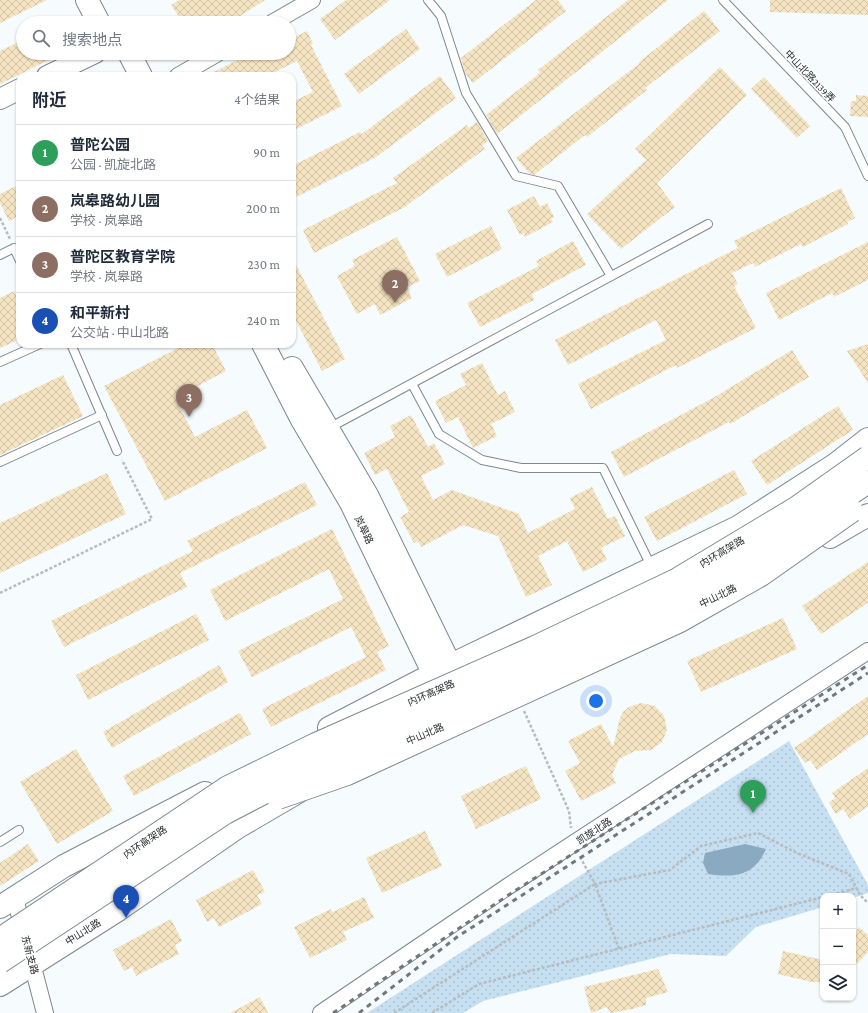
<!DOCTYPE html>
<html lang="zh">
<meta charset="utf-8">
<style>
body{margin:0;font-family:"Crimson Pro","Noto Sans SC",serif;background:#f6f6f7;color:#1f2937}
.controls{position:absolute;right:12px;bottom:12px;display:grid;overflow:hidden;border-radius:8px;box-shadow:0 1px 3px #0004}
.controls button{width:36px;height:36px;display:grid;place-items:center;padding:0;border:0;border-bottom:1px solid #e0e1e3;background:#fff;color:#1f2937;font:20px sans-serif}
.you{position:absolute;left:596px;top:701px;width:14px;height:14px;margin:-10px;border:3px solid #fff;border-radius:50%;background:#1a73e8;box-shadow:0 0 0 6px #1a73e833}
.badge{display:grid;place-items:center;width:26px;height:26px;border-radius:50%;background:#db2777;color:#fff;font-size:13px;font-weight:700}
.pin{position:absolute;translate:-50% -33px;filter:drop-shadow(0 1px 2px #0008)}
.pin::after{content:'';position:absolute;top:21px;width:14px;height:12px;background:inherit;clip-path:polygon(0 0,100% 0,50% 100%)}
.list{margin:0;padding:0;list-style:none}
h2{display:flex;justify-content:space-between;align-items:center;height:52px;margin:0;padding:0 16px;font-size:17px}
h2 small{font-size:13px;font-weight:400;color:#747a83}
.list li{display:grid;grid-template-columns:26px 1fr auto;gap:12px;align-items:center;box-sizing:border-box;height:56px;padding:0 16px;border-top:1px solid #e0e1e3}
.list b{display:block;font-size:15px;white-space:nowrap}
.list p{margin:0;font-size:13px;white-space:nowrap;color:#747a83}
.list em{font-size:13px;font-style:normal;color:#747a83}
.icon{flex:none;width:22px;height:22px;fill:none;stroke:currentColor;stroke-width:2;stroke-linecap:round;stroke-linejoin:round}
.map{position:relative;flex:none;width:868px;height:1013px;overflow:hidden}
.search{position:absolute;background:#fff;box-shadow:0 1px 3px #0004;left:16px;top:16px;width:280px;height:44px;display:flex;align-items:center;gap:10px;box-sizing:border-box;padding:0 14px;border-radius:22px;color:#747a83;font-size:15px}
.panel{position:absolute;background:#fff;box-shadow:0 1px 3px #0004;left:16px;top:72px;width:280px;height:276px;border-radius:12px}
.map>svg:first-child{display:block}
.green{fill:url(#green-dots)}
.water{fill:#89aac1}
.building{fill:url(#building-cross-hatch)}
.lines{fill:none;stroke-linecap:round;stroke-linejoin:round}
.service-casing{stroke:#7c878f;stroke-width:10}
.minor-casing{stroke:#7c878f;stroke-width:18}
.tertiary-casing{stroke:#7c878f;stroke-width:22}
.secondary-casing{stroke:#7c878f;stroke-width:24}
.primary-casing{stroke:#7c878f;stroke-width:24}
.path{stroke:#b7bcbf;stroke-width:2.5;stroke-dasharray:3 2;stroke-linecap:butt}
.service{stroke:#fff;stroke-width:8}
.minor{stroke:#fff;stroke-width:16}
.tertiary{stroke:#fff;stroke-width:20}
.secondary{stroke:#fff;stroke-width:22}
.primary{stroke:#fff;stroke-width:22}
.rail{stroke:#72777a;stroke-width:3;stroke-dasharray:5 5;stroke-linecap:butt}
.trunk-bridge-casing{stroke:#7c878f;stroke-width:24;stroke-linecap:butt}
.trunk-bridge{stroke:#fff;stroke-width:22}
.labels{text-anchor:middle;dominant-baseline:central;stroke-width:3;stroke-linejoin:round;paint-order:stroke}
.street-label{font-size:10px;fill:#292e31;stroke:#fff}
</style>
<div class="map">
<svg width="868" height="1013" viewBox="0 0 868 1013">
<defs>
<pattern id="green-dots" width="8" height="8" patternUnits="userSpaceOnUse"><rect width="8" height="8" fill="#c6e0f2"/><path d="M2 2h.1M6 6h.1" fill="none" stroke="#aac0d0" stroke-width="1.8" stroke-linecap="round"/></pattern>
<pattern id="building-cross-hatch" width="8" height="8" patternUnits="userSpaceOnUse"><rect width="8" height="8" fill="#f5e4c1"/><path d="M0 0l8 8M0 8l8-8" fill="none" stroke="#d2c4a6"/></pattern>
</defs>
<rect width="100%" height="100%" fill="#f6fbfe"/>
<path class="green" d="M789,741l79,144v8l-15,5v-2h-30v11l-67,20 -30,29 -55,-2 -188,47 -20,12h-96z"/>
<path class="water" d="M745,844l21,5c-12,27 -32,29 -58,25l-5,-11 2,-10z"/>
<g class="building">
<path d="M0,0h47l-47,23z"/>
<path d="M179,0h86l-36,23h-46l-12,-18z"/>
<path d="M346,0h44l-55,40 -15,-21z"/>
<path d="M536,0h22l8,11 -93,72 -8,-10 -4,-15z"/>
<path d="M628,0h40l-171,134 -11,-19 54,-42 -2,-3z"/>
<path d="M770,0h98v15l-98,-3z"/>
<path d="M704,11l16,20 -75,57 2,2 -60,47 -2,-2 -51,40 -5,-2 -13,-15 124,-95 -1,-1z"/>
<path d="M406,29l14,20 -61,45 -15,-20z"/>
<path d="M307,31l6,13 -2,1 31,61 -50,25v-29l21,-10 -16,-31 -30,15h-61l46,-23h37v-13z"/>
<path d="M23,40v13h40l-63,31v-33z"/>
<path d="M720,67l27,28 -90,88 18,24 -54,42 -34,-35 59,-54 -11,-11z"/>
<path d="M440,76l16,22 -80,59 -84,42v-33l68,-34 2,2z"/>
<path d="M764,77l46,49 -13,12 -46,-49z"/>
<path d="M856,95l12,1v21l-18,-1 1,-15h5z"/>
<path d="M477,122l11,19 -6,5 3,3 -82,59 -89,45 -11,-23 94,-47 -4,-5 74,-53 2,3z"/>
<path d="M20,184v31l-11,6 -9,-18v-9z"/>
<path d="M841,188l14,30 -8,4 1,2 -45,23 -2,-3 -46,23 -2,-4 -21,10 6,11 -4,2 22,42 -79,40 -1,-3 -85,44 -13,-25 88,-44 -10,-20 -88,45 -13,-25 183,-92 -4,-7z"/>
<path d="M534,196l6,11 7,-4 7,14 -3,2 2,3 -28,15 -2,-4 -3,2 -13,-25z"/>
<path d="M491,226l11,23 -55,28 -12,-23z"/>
<path d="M397,237l23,44 -13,6 5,11 -32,17 -5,-11 -18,10 -20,-38 18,-10 -3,-6z"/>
<path d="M573,241l13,24 -54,29 2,6 -54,27 -13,-24 72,-37 -3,-5z"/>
<path d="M868,242v38l-34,17 -2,-4 -53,27 -13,-27z"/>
<path d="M292,257l53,102 -23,12 -30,-58z"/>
<path d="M14,291l6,12v36l-20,9v-50z"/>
<path d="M186,344h26l14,27 -51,27 20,39 52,-27 20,38 -102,53 -61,-115z"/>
<path d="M868,344v39l-21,-32z"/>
<path d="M792,350l17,27 -79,47 -1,-2 -105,55 -13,-25 102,-54z"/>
<path d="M482,363l16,32 7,-4 10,21 -24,12 6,12 -24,12 -15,-31 -12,6 -11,-22 31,-16 -6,-11z"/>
<path d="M63,375l20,41 -83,39v-50z"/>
<path d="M838,406l15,24 -86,55 -16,-24z"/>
<path d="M411,415l17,32 6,-4 11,21 -24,12 12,24 19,-10 67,24 9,19 47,-24 -5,-11 22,-11 16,32 7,-3 10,20 -24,12 6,12 -24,12 -16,-31 -29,15 14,29 -26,12 -28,-61 -35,-11 -42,22 -3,-6 -4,2 -14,-26 9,-5 -22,-43 -12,6 -11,-22 31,-16 -5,-11z"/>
<path d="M734,470l13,24 -90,47 -13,-24z"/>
<path d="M107,473l19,41 -126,59v-50z"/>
<path d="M305,482l12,23 -137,68 7,14 -123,60 -13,-26 142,-70 -6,-10z"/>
<path d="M332,529l57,117 -12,6 9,18 -115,57 -9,-18 104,-52 -15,-30 -99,50 -14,-26 105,-52 -14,-30 -104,52 -15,-31z"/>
<path d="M868,562v41l-47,31 -19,-28z"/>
<path d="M196,614l13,26 -121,60 -12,-25z"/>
<path d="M783,618l14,31 -96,43 -14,-31z"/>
<path d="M219,665l9,17 -116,66 -9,-16z"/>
<path d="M868,696v38l-51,36 -7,-10 -5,3 -11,-15z"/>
<path d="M641,703l14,3 9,10 3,14 -5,12 -11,8 -16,1 -16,8 -7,16 4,8 -35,18 -16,-30 15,-8 -12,-22 33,-17 12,23 7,-29 3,-6 6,-5z"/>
<path d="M240,713l11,21 -117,62 -11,-20z"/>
<path d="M76,749l37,62 -56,33 -37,-62z"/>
<path d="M526,766l15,33 -65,30 -15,-33z"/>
<path d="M868,768v38l-18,13 -7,-10 -7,5 -7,-11 6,-5 -3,-5z"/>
<path d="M425,831l17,35 -60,27 -16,-35z"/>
<path d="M28,844l11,17 -39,25v-23z"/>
<path d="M253,870l12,22 -8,3 5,9 -43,23 -5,-9 -7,4 -11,-22z"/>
<path d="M364,897l10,21 -31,14 4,8 -37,18 -16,-31 37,-18 2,3z"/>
<path d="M171,919l11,22 -7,4 4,9 -43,22 -4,-9 -8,4 -11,-21z"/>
<path d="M859,927l9,8v17l-15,16v-35z"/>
<path d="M783,951l40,9v22h-11l-34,-8z"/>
<path d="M658,969l10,23 -22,6v7l-14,4 -22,4 -3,-6 -16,6 -7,-26z"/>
<path d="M260,997l8,16h-38z"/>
</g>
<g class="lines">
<g class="service-casing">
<g id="service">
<path d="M428,0l13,16 25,77 50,83 42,10 53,90"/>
<path d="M723,0l122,127 23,49"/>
<path d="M0,255l14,-7 6,13"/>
<path d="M71,344l46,107"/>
<path d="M0,362l40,-18"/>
<path d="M412,384l27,50 43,26 39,8h82l49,100"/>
<path d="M329,428l379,-204"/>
<path d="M0,462l102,-47"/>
<path d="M0,842l19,-12"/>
</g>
</g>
<g class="minor-casing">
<g id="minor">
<path d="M272,23l40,-23"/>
<path d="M178,76l40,-23"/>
<path d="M15,898l30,115"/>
<path d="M321,1013l186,-126 361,-236"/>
</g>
</g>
<g class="tertiary-casing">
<g id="tertiary">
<path d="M47,76l48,-23"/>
<path d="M0,99l20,-10"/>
</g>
</g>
<g class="secondary-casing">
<g id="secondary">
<path d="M87,0l12,23"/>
<path d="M129,53l12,23"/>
<path d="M263,344l39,76 49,83 91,188"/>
<path d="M292,368l75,127 91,186"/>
</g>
</g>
<g class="primary-casing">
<g id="primary">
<path d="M830,537l38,-22"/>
<path d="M329,728l122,-63 287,-138 98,-63 32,-25"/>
<path d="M0,907l64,-41 141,-73"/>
<path d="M0,985l118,-75 120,-83 60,-35"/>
</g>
</g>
<g class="path">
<path d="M0,218l10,21"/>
<path d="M0,593l152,-74 -30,-59"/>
<path d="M524,711l45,100 2,17"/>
<path d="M580,857l15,27 75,-14 31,-24 57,-13 39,20 52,21 11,21 8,8"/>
<path d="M827,896l30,-8"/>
<path d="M394,1013l201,-129 24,65"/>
<path d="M432,1013l47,-29 344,-87"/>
</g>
<use href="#service" class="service"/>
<use href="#minor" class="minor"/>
<use href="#tertiary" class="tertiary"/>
<use href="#secondary" class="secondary"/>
<use href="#primary" class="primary"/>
<g class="rail">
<path d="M333,1013l177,-119 358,-229"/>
<path d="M359,1013l98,-76 411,-264"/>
</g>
<g class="trunk-bridge-casing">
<g id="trunk-bridge">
<path d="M278,798l69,-24 333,-153 81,-46 91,-64"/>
<path d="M0,939l228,-152 88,-43 219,-97 141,-67 120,-72 72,-51"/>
<path d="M0,962l225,-149 108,-56 219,-97 138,-66 114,-69 64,-43"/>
</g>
</g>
<use href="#trunk-bridge" class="trunk-bridge"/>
</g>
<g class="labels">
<g class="street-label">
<text transform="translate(810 76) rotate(46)">中山北路2139弄</text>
<text transform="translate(364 530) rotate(64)">岚皋路</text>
<text transform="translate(722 552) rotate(-31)">内环高架路</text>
<text transform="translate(718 596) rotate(-26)">中山北路</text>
<text transform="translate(431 693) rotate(-24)">内环高架路</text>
<text transform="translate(425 734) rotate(-23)">中山北路</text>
<text transform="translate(594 831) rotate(-33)">凯旋北路</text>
<text transform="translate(145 842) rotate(-34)">内环高架路</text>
<text transform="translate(83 932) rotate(-32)">中山北路</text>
<text transform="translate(30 955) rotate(75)">东新支路</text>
</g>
</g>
</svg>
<div class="controls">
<button>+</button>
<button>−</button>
<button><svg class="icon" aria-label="layers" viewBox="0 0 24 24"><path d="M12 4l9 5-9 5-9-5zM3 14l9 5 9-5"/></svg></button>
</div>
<div class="you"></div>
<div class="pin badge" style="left:753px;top:813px;background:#2e9e5b">1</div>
<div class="pin badge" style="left:395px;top:303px;background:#8d6e63">2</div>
<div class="pin badge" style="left:189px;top:417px;background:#8d6e63">3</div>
<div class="pin badge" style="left:126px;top:918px;background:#1a4fb4">4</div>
<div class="search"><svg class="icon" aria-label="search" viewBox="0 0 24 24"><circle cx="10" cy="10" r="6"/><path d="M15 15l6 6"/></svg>搜索地点</div>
<section class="panel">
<h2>附近<small>4个结果</small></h2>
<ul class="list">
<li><span class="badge" style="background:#2e9e5b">1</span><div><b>普陀公园</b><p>公园 · 凯旋北路</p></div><em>90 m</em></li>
<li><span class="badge" style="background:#8d6e63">2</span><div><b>岚皋路幼儿园</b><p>学校 · 岚皋路</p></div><em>200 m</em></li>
<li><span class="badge" style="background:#8d6e63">3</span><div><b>普陀区教育学院</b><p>学校 · 岚皋路</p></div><em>230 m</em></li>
<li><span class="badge" style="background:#1a4fb4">4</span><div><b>和平新村</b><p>公交站 · 中山北路</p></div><em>240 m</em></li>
</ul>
</section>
</div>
